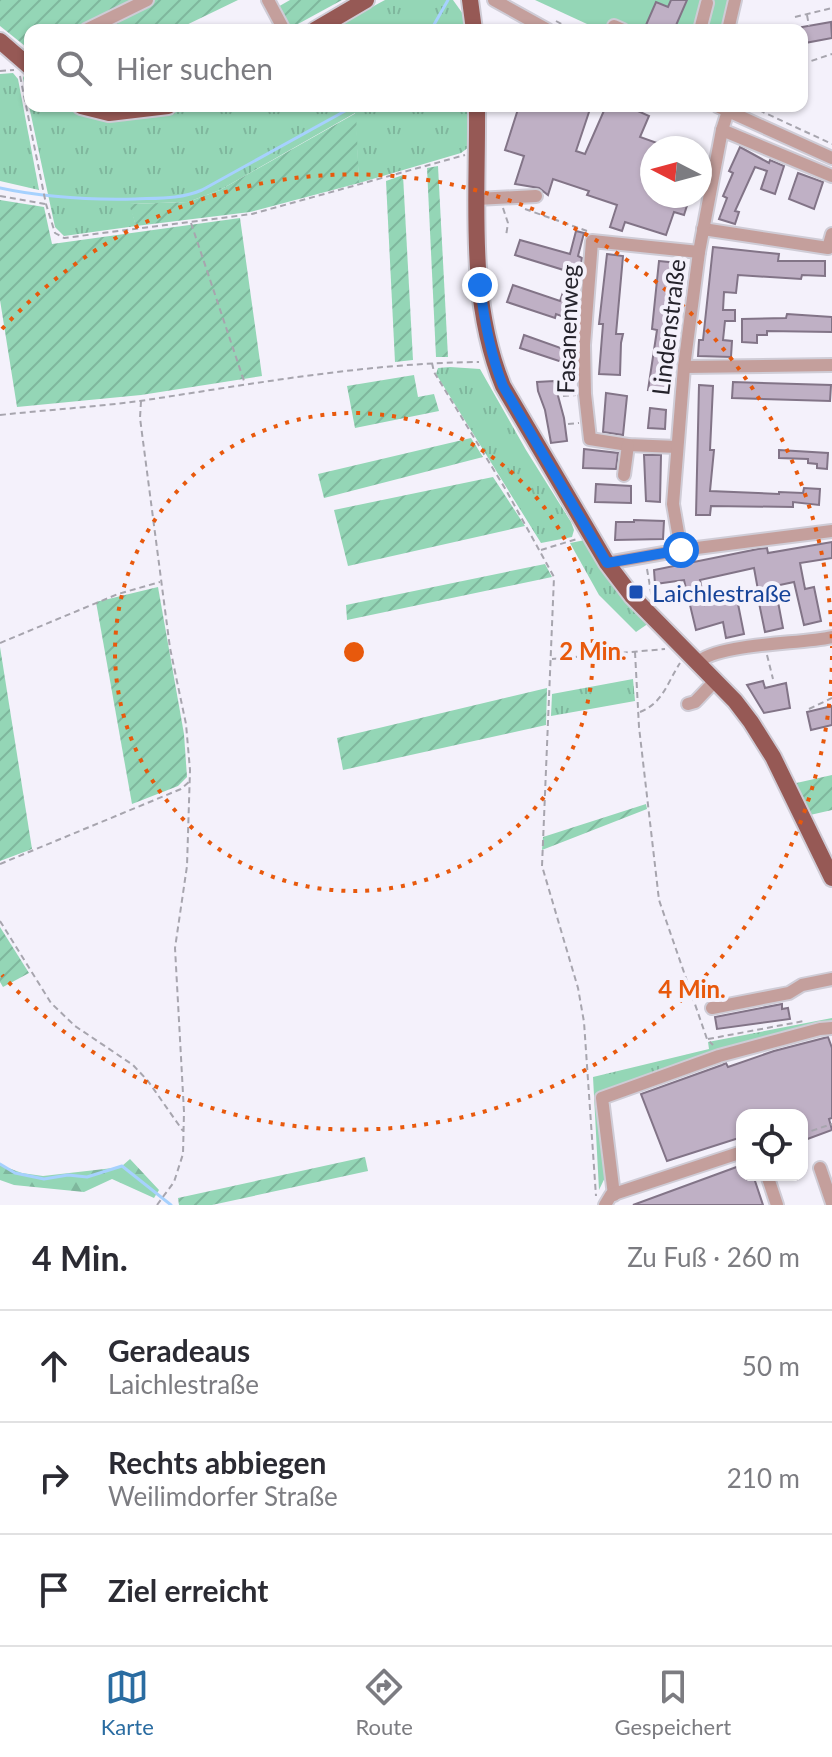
<!DOCTYPE html>
<html lang="de">
<meta charset="utf-8">
<style>
body{margin:0;font-family:Lato,sans-serif;background:#f7f7f7;color:#2b2b33}
.controls{position:absolute;right:24px;bottom:24px;display:grid;overflow:hidden;border-radius:16px;box-shadow:0 2px 6px #0004}
.controls button{width:72px;height:72px;display:grid;place-items:center;padding:0;border:0;border-bottom:2px solid #e1e1e2;background:#fff;color:#2b2b33;font:40px sans-serif}
.compass{position:absolute;left:640px;top:136px;width:72px;height:72px;border-radius:50%;background:#fff;box-shadow:0 2px 6px #0004;rotate:276deg}
.stop{position:absolute;width:24px;height:24px;margin:-18px;border:6px solid #1a73e8;border-radius:50%;background:#fff}
.stop.end{background:#1a73e8;border-color:#fff;box-shadow:0 2px 8px #0008}
.list{margin:0;padding:0;list-style:none}
h2{display:flex;justify-content:space-between;align-items:center;height:104px;margin:0;padding:0 32px;font-size:34px}
h2 small{font-size:26px;font-weight:400;color:#7c7c81}
.list li{display:grid;grid-template-columns:52px 1fr auto;gap:24px;align-items:center;box-sizing:border-box;height:112px;padding:0 32px;border-top:2px solid #e1e1e2}
.list b{display:block;font-size:30px;white-space:nowrap}
.list p{margin:0;font-size:26px;white-space:nowrap;color:#7c7c81}
.list em{font-size:26px;font-style:normal;color:#7c7c81}
.icon{flex:none;width:44px;height:44px;fill:none;stroke:currentColor;stroke-width:2;stroke-linecap:round;stroke-linejoin:round}
.map{position:relative;flex:none;width:832px;height:1205px;overflow:hidden}
.search{position:absolute;background:#fff;box-shadow:0 2px 6px #0004;left:24px;right:24px;top:24px;height:88px;display:flex;align-items:center;gap:20px;box-sizing:border-box;padding:0 28px;border-radius:16px;color:#7c7c81;font-size:30px}
.sheet{height:440px;background:#fff}
nav{display:flex;justify-content:space-around;align-items:center;box-sizing:border-box;height:112px;border-top:2px solid #e1e1e2;background:#fff;font-size:22px;color:#7c7c81}
nav a{display:grid;justify-items:center;gap:4px}
nav .on{color:#2a6ca1}
.map>svg:first-child{display:block}
.grass{fill:url(#grass-tufts)}
.forest{fill:url(#forest-firs)}
.garden{fill:url(#garden-furrows)}
.pitch{fill:#94d6b6}
.lines{fill:none;stroke-linecap:round;stroke-linejoin:round}
.stream{stroke:#a6d1fe;stroke-width:3}
.building{fill:#bfb0c5;stroke:#827487;stroke-width:2}
.minor-casing{stroke:#cfccd6;stroke-width:16}
.major-casing{stroke:#cfccd6;stroke-width:20}
.path{stroke:#a7a5ae;stroke-width:2;stroke-dasharray:6 4;stroke-linecap:butt}
.minor{stroke:#c49f9c;stroke-width:12}
.major{stroke:#965955;stroke-width:16}
.route{stroke:#1a73e8;stroke-width:10}
.ring{fill:none;stroke:#e8590c;stroke-width:4;stroke-dasharray:4 8}
.transit-dot{fill:#1a4fb4;stroke:#f4f1fb;stroke-width:3}
.labels{text-anchor:middle;dominant-baseline:central;stroke-width:8;stroke-linejoin:round;paint-order:stroke}
.street-label{font-size:24px;fill:#24222b;stroke:#f4f1fb}
.transit-label{font-size:24px;fill:#164399;stroke:#f4f1fb;text-anchor:start}
.centre{fill:#e8590c;stroke:#f4f1fb;stroke-width:4}
.ring-label{font-size:24px;text-anchor:middle;font-weight:bold;fill:#e8590c;stroke:#f4f1fb;stroke-width:8;stroke-linejoin:round;paint-order:stroke}
</style>
<div class="map">
<svg width="832" height="1205" viewBox="0 0 832 1205">
<defs>
<pattern id="grass-tufts" width="24" height="20" patternUnits="userSpaceOnUse" patternTransform="scale(2)"><rect width="24" height="20" fill="#94d6b6"/><path d="M3 7l-1-3M5 7V3M7 7l1-3M15 17l-1-3M17 17v-4M19 17l1-3" fill="none" stroke="#7fb79d"/></pattern>
<pattern id="forest-firs" width="22" height="20" patternUnits="userSpaceOnUse" patternTransform="scale(2)"><rect width="22" height="20" fill="#94d6b6"/><path d="M5 1l3.5 6h-7zM16 11l3.5 6h-7z" fill="#7fb79d"/></pattern>
<pattern id="garden-furrows" width="10" height="10" patternUnits="userSpaceOnUse" patternTransform="scale(2)"><rect width="10" height="10" fill="#94d6b6"/><path d="M-1 1l2-2M0 10L10 0M9 11l2-2" fill="none" stroke="#7fb79d"/></pattern>
</defs>
<rect width="100%" height="100%" fill="#f4f1fb"/>
<g class="grass">
<path d="M385,0h68l10,14 1,16h-135z"/>
<path d="M26,71l4,3v32h37l8,6 36,8 52,-5 29,-9h275l2,41 -8,6 -102,30 -4,-70 -135,77 -32,12 -58,2 6,22 -72,10 -9,-9 -32,-149z"/>
<path d="M13,73l5,6 21,111 -39,-9v-107z"/>
<path d="M450,367l30,2 46,81 45,72 3,8 -2,7 -31,6 -105,-169 2,-6z"/>
<path d="M585,540l64,83 -13,9 -37,-37 -29,-52z"/>
<path d="M633,679l2,22 -84,15 1,-22z"/>
<path d="M832,1018v5l-230,75 8,69 -11,23 -6,-113 116,-28 -1,-7z"/>
</g>
<path class="forest" d="M130,1159l29,31 -5,8 -42,-19 -28,13 -70,-7 -14,-5v-15l22,8 21,3 70,-8 9,-2z"/>
<g class="garden">
<path d="M0,0h238l-62,30h-146v20l-30,-24z"/>
<path d="M290,0h52l-55,30 -11,-22z"/>
<path d="M356,113l3,70 -109,29 -114,14 -7,-22 59,-2 32,-12z"/>
<path d="M438,166l10,191h-12l-9,-189z"/>
<path d="M403,175l10,185 -18,2 -9,-181z"/>
<path d="M0,200l44,7 8,37 188,-26 22,158 -121,19 -124,12 -17,-107z"/>
<path d="M414,375l4,22 16,-3 5,17 -84,17 -8,-42z"/>
<path d="M471,438l12,19 -159,41 -6,-24z"/>
<path d="M493,477l32,49 -177,40 -14,-56z"/>
<path d="M545,564l7,13 -205,43 -1,-15z"/>
<path d="M158,587l26,147 3,43 -9,9 -46,18 -36,-202z"/>
<path d="M0,647l32,202 -32,12z"/>
<path d="M547,688l-1,37 -203,45 -6,-32z"/>
<path d="M832,775v35l-22,5 -18,-31z"/>
<path d="M646,804l1,5 -105,41 1,-13z"/>
<path d="M0,927l29,46 -26,14 -3,-5z"/>
<path d="M365,1157l3,14 -156,34h-33l-1,-7z"/>
</g>
<path class="pitch" d="M535,0h193l-7,30h-121z"/>
<g class="lines">
<g class="stream">
<path d="M431,30l17,-30"/>
<path d="M0,188c46,10 89,12 135,11 24,-1 46,0 67,-9l152,-84"/>
<path d="M0,1164l15,9 29,6 24,-4 19,2 35,-11 49,39"/>
</g>
</g>
<g class="building">
<path d="M671,0h16l-13,30h-17l-11,-5 10,-23 12,5z"/>
<path d="M831,22l1,16 -27,5 -3,-16z"/>
<path d="M519,106h72l-15,45 9,3 21,-48h21l22,10 -9,21 28,10 -16,1v48h38l-6,19 -10,-3 -8,23 -41,-13 -3,9 -12,-4 7,-22 -30,-10 2,-4 -36,-12 -5,16 -9,-7 -24,-4 9,-28 -19,-6z"/>
<path d="M740,147l29,16 1,-3 14,6 -9,28 -14,-5 6,-18 -12,-4 -20,44 4,1 -4,12 -16,-5 8,-21 -4,-2 10,-23 -4,-2z"/>
<path d="M798,173l25,9 -9,27 -25,-10z"/>
<path d="M576,231l8,2 -6,23 4,2 -1,5 -10,38 4,2 -5,16 -14,-5 -1,4 -48,-16 6,-17 47,16 10,-29 -55,-17 5,-15 50,14z"/>
<path d="M713,247l66,7 -1,7h47v15l-23,-1 -1,4 -63,-4 -2,18 -12,-1 -1,18h12v11h-10l-2,19 9,1 -1,16 -33,-1 1,-16h4z"/>
<path d="M607,254l16,2 -7,78h7l-2,9 -1,32 -21,-1 4,-50h-4z"/>
<path d="M659,261l19,2 -13,128 -17,-1 9,-60 -5,-1z"/>
<path d="M787,314l45,3v15l-65,-1v4h-10v8l-15,-1v-23l44,-1z"/>
<path d="M524,335l48,17 -4,12 -48,-16z"/>
<path d="M554,381l10,37 3,23 -16,2 -6,-33 -7,-19 -1,-9z"/>
<path d="M733,382l98,3 -1,16 -98,-3z"/>
<path d="M699,385l14,1 -3,64h4l-4,41 69,3v-2l24,1 1,-5 16,1 -1,16 -26,-3v5l-82,-1 -1,9h-14z"/>
<path d="M606,393l21,3 -4,39 -20,-3z"/>
<path d="M650,408l16,2 -1,19 -17,-1z"/>
<path d="M584,449l34,4 -2,16 -33,-1z"/>
<path d="M779,450l49,3 -1,16 -10,-1v-4l-9,-1v-4l-29,-1z"/>
<path d="M644,455h17l-1,47 -14,-1z"/>
<path d="M596,484l35,2v17l-36,-1z"/>
<path d="M634,520l30,1 -1,18 -48,1 1,-18h18z"/>
<path d="M832,542v16l-32,5 5,26 9,-2 7,34 -17,4 -10,-43 -19,4 8,42 -18,4 -7,-34 -8,2 -2,-8 10,-2 -4,-22 -54,12 5,25 32,-6 7,35 -18,4 -3,-16 -27,8 -12,-50 -29,4 -1,-14 104,-21 9,-1 1,5z"/>
<path d="M763,681l2,7 21,-5 4,25 -26,5 -17,-28z"/>
<path d="M832,706v19l-21,5 -4,-18z"/>
<path d="M782,1004v5l6,-1 2,11 -73,10 -2,-12z"/>
<path d="M828,1037l4,11v70l-3,1 3,11 -30,11v-26h-60v22l-75,24 -26,-67 81,-29 4,-2 2,4 46,-16z"/>
<path d="M742,1165v10h11l10,30h-130z"/>
</g>
<g class="lines">
<g class="minor-casing">
<g id="minor">
<path d="M268,0l16,30"/>
<path d="M494,0l54,30"/>
<path d="M614,26l9,4"/>
<path d="M86,30l61,-30"/>
<path d="M700,30l7,-27"/>
<path d="M728,30l7,-30"/>
<path d="M717,106l115,52"/>
<path d="M722,130l110,46"/>
<path d="M476,199l60,-3"/>
<path d="M703,229l125,19 4,-14"/>
<path d="M684,367l148,-2"/>
<path d="M677,447l-49,-2 -38,-6 -5,-45 -1,-49 8,-104 107,11"/>
<path d="M624,475l4,-30"/>
<path d="M681,550l-8,-46 11,-137 15,-115 23,-122 6,-19"/>
<path d="M607,563l74,-13 151,-19"/>
<path d="M697,663c20,-20 104,-19 135,-26"/>
<path d="M688,704l7,-2 20,-21"/>
<path d="M712,1008l77,-15 13,-8 30,-6"/>
<path d="M820,1168l12,35"/>
<path d="M767,1175l10,30"/>
<path d="M614,1195l-12,-97 117,-42 101,-27 12,-1"/>
<path d="M605,1205l6,-10 131,-43"/>
</g>
</g>
<g class="major-casing">
<g id="major">
<path d="M470,0l4,30"/>
<path d="M315,30l51,-30"/>
<path d="M0,41l30,26"/>
<path d="M81,106l28,7 59,-7"/>
<path d="M477,106c1,93 -10,192 26,280l104,177 25,33 103,105 16,21 22,35 59,121"/>
</g>
</g>
<g class="path">
<path d="M807,15l2,11"/>
<path d="M795,17l37,-9"/>
<path d="M556,21l16,9"/>
<path d="M296,30l8,-5"/>
<path d="M802,64l30,-10"/>
<path d="M0,71l14,-1"/>
<path d="M20,76l26,128 9,29 9,5 188,-24 213,-59"/>
<path d="M750,106l82,38"/>
<path d="M0,196l45,8"/>
<path d="M503,208l5,15 -2,13"/>
<path d="M525,209l62,22"/>
<path d="M191,223l54,161"/>
<path d="M432,363l2,9 72,118 48,87 -12,289 36,122 6,34 12,174"/>
<path d="M563,396l13,-1"/>
<path d="M141,401l-1,17 30,230 16,76 4,46 -3,96 -12,82 9,164 -1,42 -9,28 -17,23"/>
<path d="M0,415c46,-5 94,-8 140,-14 112,-17 226,-38 339,-39"/>
<path d="M568,424l11,-1"/>
<path d="M541,550l36,-11"/>
<path d="M647,569l5,29"/>
<path d="M0,643l118,-49 42,-12"/>
<path d="M635,652l4,75 20,173 48,139 6,6"/>
<path d="M767,655l6,24"/>
<path d="M552,659l113,-10"/>
<path d="M809,709l23,-11"/>
<path d="M640,712c23,-9 27,-29 40,-49"/>
<path d="M0,864l181,-75 8,-7"/>
<path d="M0,921l51,82 24,23 58,39 15,16 35,50"/>
<path d="M708,1039l96,-18"/>
<path d="M802,1134l30,-10"/>
</g>
<use href="#minor" class="minor"/>
<use href="#major" class="major"/>
</g>
<g class="lines">
<path class="route" d="M480,285c4,36 10,68 23,101l104,177 74,-13"/>
</g>
<g class="ring">
<circle cx="354" cy="652" r="239"/>
<path d="M832 656A478 478 0 0 1 2 975M2 329A478 478 0 0 1 832 648"/>
</g>
<rect class="transit-dot" x="628" y="584" width="16" height="16" rx="4"/>
<g class="labels">
<g class="street-label">
<text transform="translate(668 327) rotate(-83)">Lindenstraße</text>
<text transform="translate(567 329) rotate(-88)">Fasanenweg</text>
</g>
<g class="transit-label">
<text x="652" y="592">Laichlestraße</text>
</g>
</g>
<circle cx="354" cy="652" r="12" class="centre"/>
<g class="ring-label">
<text x="593" y="660">2 Min.</text>
<text x="692" y="998">4 Min.</text>
</g>
</svg>
<div class="controls">
<button><svg class="icon" aria-label="locate" viewBox="0 0 24 24"><circle cx="12" cy="12" r="6"/><path d="M12 2v4M12 18v4M2 12h4M18 12h4"/></svg></button>
</div>
<svg class="compass" viewBox="-18 -18 36 36"><path d="M0-13l5 13h-10z" fill="#e53935"/><path d="M0 13l5-13h-10z" fill="#7c7c81"/></svg>
<div class="stop" style="left:681px;top:550px"></div>
<div class="stop end" style="left:480px;top:285px"></div>
<div class="search"><svg class="icon" aria-label="search" viewBox="0 0 24 24"><circle cx="10" cy="10" r="6"/><path d="M15 15l6 6"/></svg>Hier suchen</div>
</div>
<section class="sheet">
<h2>4 Min.<small>Zu Fuß · 260 m</small></h2>
<ul class="list">
<li><svg class="icon" aria-label="ahead" viewBox="0 0 24 24"><path d="M12 20V5M6 11l6-6 6 6"/></svg><div><b>Geradeaus</b><p>Laichlestraße</p></div><em>50 m</em></li>
<li><svg class="icon" aria-label="right" viewBox="0 0 24 24"><path d="M7 20v-9h11M14 6l5 5-5 5"/></svg><div><b>Rechts abbiegen</b><p>Weilimdorfer Straße</p></div><em>210 m</em></li>
<li><svg class="icon" aria-label="arrive" viewBox="0 0 24 24"><path d="M6 21V4h12l-3 4 3 4H6"/></svg><div><b>Ziel erreicht</b></div></li>
</ul>
</section>
<nav>
<a class="on"><svg class="icon" aria-label="map" viewBox="0 0 24 24"><path d="M3 6l6-2 6 2 6-2v14l-6 2-6-2-6 2zM9 4v14M15 6v14"/></svg>Karte</a>
<a><svg class="icon" aria-label="directions" viewBox="0 0 24 24"><path d="M12 3l9 9-9 9-9-9zM9 14v-3h6M13 9l2 2-2 2"/></svg>Route</a>
<a><svg class="icon" aria-label="saved" viewBox="0 0 24 24"><path d="M7 4h10v16l-5-4-5 4z"/></svg>Gespeichert</a>
</nav>
